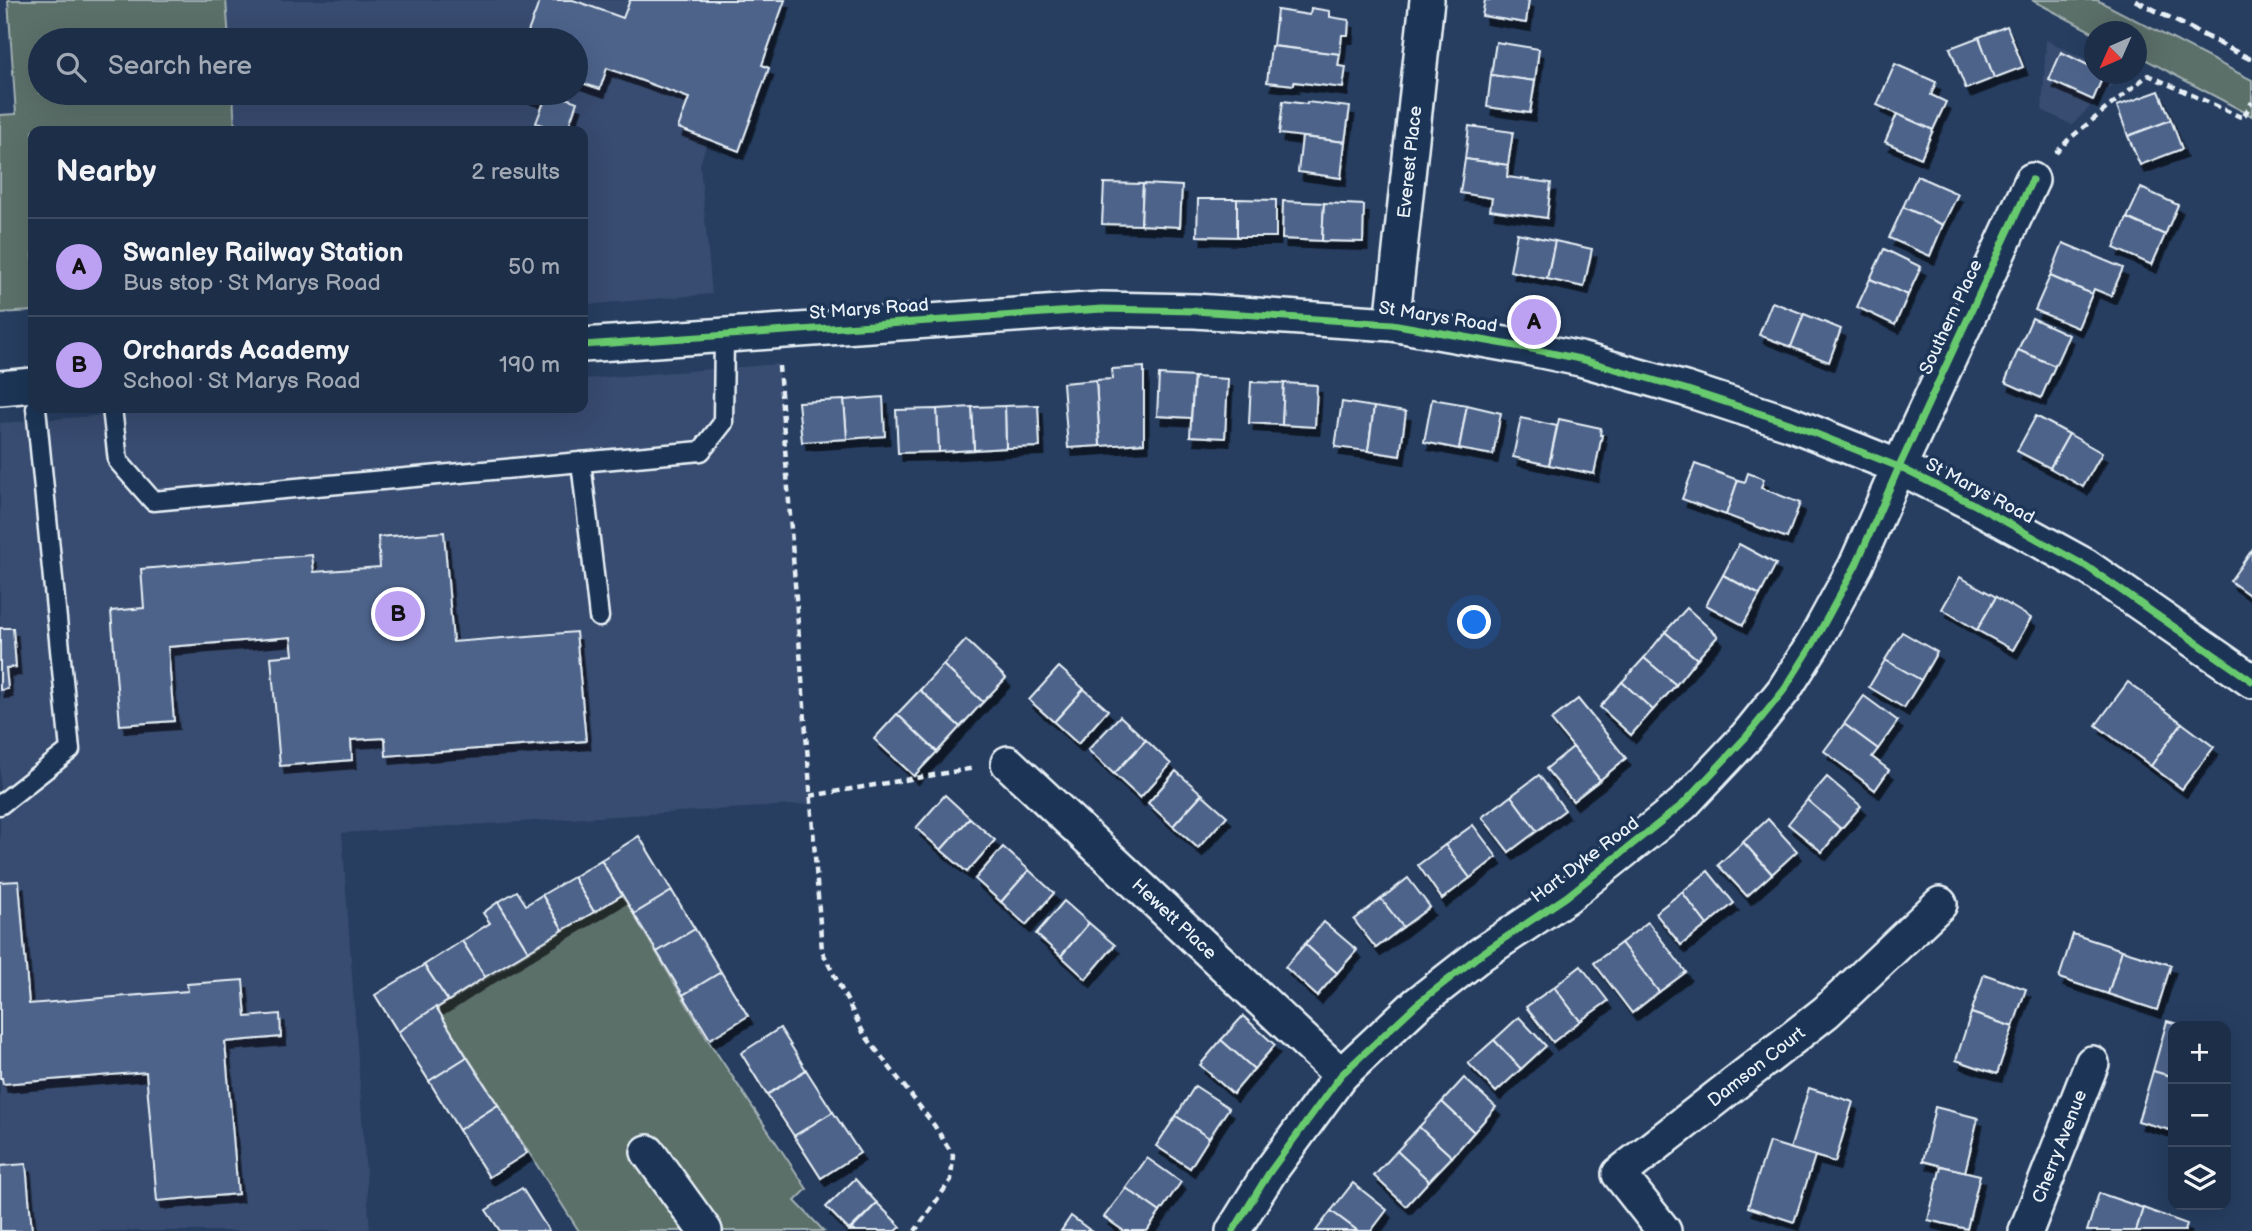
<!DOCTYPE html>
<meta charset="utf-8">
<style>
body{margin:0;font-family:"Balsamiq Sans",sans-serif;background:#2a3a53;color:#f1f3f6}
.controls{position:absolute;right:21px;bottom:21px;display:grid;overflow:hidden;border-radius:14px;box-shadow:0 7px 28px #0002}
.controls button{width:63px;height:63px;display:grid;place-items:center;padding:0;border:0;border-bottom:2px solid #3b4a61;background:#1d2e49;color:#f1f3f6;font:35px sans-serif}
.compass{position:absolute;left:2084px;top:21px;width:63px;height:63px;border-radius:50%;background:#1d2e49;box-shadow:0 7px 28px #0002;rotate:225deg}
.you{position:absolute;left:1475px;top:623px;width:24px;height:24px;margin:-18px;border:5px solid #fff;border-radius:50%;background:#1a73e8;box-shadow:0 0 0 10px #1a73e833}
.badge{display:grid;place-items:center;width:46px;height:46px;border-radius:50%;background:#bca0f2;color:#111;font-size:23px;font-weight:700}
.pin{position:absolute;translate:-50% -50%;border:4px solid #fff;box-shadow:0 2px 7px #0006}
.list{margin:0;padding:0;list-style:none}
h2{display:flex;justify-content:space-between;align-items:center;height:91px;margin:0;padding:0 28px;font-size:30px}
h2 small{font-size:23px;font-weight:400;color:#a0a8b4}
.list li{display:grid;grid-template-columns:46px 1fr auto;gap:21px;align-items:center;box-sizing:border-box;height:98px;padding:0 28px;border-top:2px solid #3b4a61}
.list b{display:block;font-size:26px;white-space:nowrap}
.list p{margin:0;font-size:23px;white-space:nowrap;color:#a0a8b4}
.list em{font-size:23px;font-style:normal;color:#a0a8b4}
.icon{flex:none;width:38px;height:38px;fill:none;stroke:currentColor;stroke-width:2;stroke-linecap:round;stroke-linejoin:round}
.map{position:relative;flex:none;width:2252px;height:1231px;overflow:hidden}
.search{position:absolute;background:#1d2e49;box-shadow:0 7px 28px #0002;left:28px;top:28px;width:560px;height:77px;display:flex;align-items:center;gap:18px;box-sizing:border-box;padding:0 24px;border-radius:38px;color:#a0a8b4;font-size:26px}
.panel{position:absolute;background:#1d2e49;box-shadow:0 7px 28px #0002;left:28px;top:126px;width:560px;height:287px;border-radius:14px}
.map>svg:first-child{display:block}
.built{fill:#374c70}
.green{fill:#5b6f6b;stroke:#a2b0b2;stroke-width:2}
.building{fill:#4e648a;stroke:#e8f1f8;stroke-width:2;filter:url(#shadow)}
.lines{fill:none;stroke-linecap:round;stroke-linejoin:round}
.lane-casing{stroke:#e8f1f8;stroke-width:23}
.street-casing{stroke:#e8f1f8;stroke-width:38}
.path{stroke:#e8f1f8;stroke-width:4.5;stroke-dasharray:7 5;stroke-linecap:butt}
.lane{stroke:#1d3557;stroke-width:18}
.street{stroke:#1d3557;stroke-width:33}
.rail{stroke:#e8f1f8;stroke-width:5;stroke-dasharray:10 5;stroke-linecap:butt}
.cycleway-casing{stroke:#1d3557;stroke-width:11}
.cycleway{stroke:#67ca6e;stroke-width:7}
.labels{text-anchor:middle;dominant-baseline:central;stroke-width:7;stroke-linejoin:round;paint-order:stroke}
.street-label{font-size:18px;fill:#e8f1f8;stroke:#1d3557}
</style>
<div class="map">
<svg width="2252" height="1231" viewBox="0 0 2252 1231">
<defs>
<filter id="shadow"><feDropShadow dx="4.5" dy="8" stdDeviation="0" flood-color="#0009"/></filter>
</defs>
<rect width="100%" height="100%" fill="#273e61"/>
<filter id="ink" filterUnits="userSpaceOnUse"><feTurbulence type="fractalNoise" baseFrequency=".0143" numOctaves="2"/><feDisplacementMap in="SourceGraphic" scale="14" xChannelSelector="R" yChannelSelector="G"/><feConvolveMatrix kernelMatrix="1 2 1 2 8 2 1 2 1" color-interpolation-filters="sRGB"/></filter>
<g filter="url(#ink)">
<g class="built">
<path d="M217,0h568l-23,65 7,3 -29,82 -32,-11 -8,26 12,129 -129,11v-174h-357l-3,-38h353v-53h-357z"/>
<path d="M2046,40l48,23v11h21l5,2 -48,49 -30,-15z"/>
<path d="M778,364l32,440 -468,29 28,398h-370v-808l205,-15h378v-29z"/>
</g>
<g class="green">
<path d="M8,0h218l3,40h-189v53h193l2,38h-202v180l-33,2v-198l16,-1z"/>
<path d="M2032,0h65l155,80v36l-115,-61 -1,-23 -42,1z"/>
<path d="M622,895l86,145 99,149 -12,12 29,30h-245l-142,-222z"/>
</g>
<g class="building">
<path d="M540,0h33l50,18 7,-18h155l-23,65 7,3 -30,83 -61,-23 11,-30 -82,-30 -7,21 -24,-8v-41h-51z"/>
<path d="M1485,0h44l-3,23 -44,-7z"/>
<path d="M1311,8l19,3v6l19,3 -1,15h-6l-2,19 -67,-8 4,-36 33,5z"/>
<path d="M2007,26l16,41 -29,11 -15,-41z"/>
<path d="M1979,37l15,41 -28,11 -16,-41z"/>
<path d="M1496,42l43,7 -4,32 -44,-6z"/>
<path d="M1271,46l69,8 -2,12 8,1 -3,21 -49,-6v3l-27,-3z"/>
<path d="M2061,52l33,16v6h10l-11,26 -44,-20z"/>
<path d="M1895,64l41,18 -5,13 15,7 -13,28 -56,-25z"/>
<path d="M1491,75l44,6 -5,32 -43,-6z"/>
<path d="M2159,91l12,29 -43,16 -11,-30z"/>
<path d="M519,93h49l-2,5 11,4 -10,29h-7l-24,-8 8,-21z"/>
<path d="M1283,101l24,3v-2l43,5 -5,35 -66,-8z"/>
<path d="M1897,114l36,16 -12,28 -36,-16z"/>
<path d="M2171,120l11,29 -42,16 -12,-29z"/>
<path d="M1469,126l44,6 -5,33 -43,-6z"/>
<path d="M1302,137l43,5 -4,36 -43,-6z"/>
<path d="M1465,159l43,6 -1,12 44,6 -4,35 -57,-8 2,-12 -32,-5z"/>
<path d="M1917,176l41,18 -15,31 -40,-18z"/>
<path d="M1104,183l39,1 -2,41 -39,-1z"/>
<path d="M1143,184l39,2 -2,41 -39,-2z"/>
<path d="M2141,188l37,17 -13,30 -38,-17z"/>
<path d="M1198,199h39v38l-40,-1z"/>
<path d="M1237,199l39,1v37h-39z"/>
<path d="M1283,201l41,2 -2,38 -40,-2z"/>
<path d="M1324,203l40,2 -1,37 -41,-1z"/>
<path d="M1903,207l40,18 -13,31 -41,-18z"/>
<path d="M2127,218l38,17 -13,30 -38,-17z"/>
<path d="M1517,233l38,8 -8,38 -37,-8z"/>
<path d="M1555,241l37,8 -8,38 -37,-8z"/>
<path d="M2063,243l60,25 -12,28 -17,-7 -2,5 -42,-18z"/>
<path d="M1884,249l37,18 -13,28 -38,-16z"/>
<path d="M2050,276l42,18 -14,34 -43,-18z"/>
<path d="M1870,279l38,16 -13,30 -38,-18z"/>
<path d="M1772,302l32,12 -13,33 -32,-12z"/>
<path d="M1804,314l37,15 -12,33 -38,-15z"/>
<path d="M2032,318l37,17 -14,31 -37,-16z"/>
<path d="M2018,350l37,16 -14,32 -36,-16z"/>
<path d="M1144,367v76l-44,3 -4,-66 17,-1 -1,-10z"/>
<path d="M1159,375l35,2 -3,41 -34,-2z"/>
<path d="M1194,377l34,2 -3,59 -35,-2z"/>
<path d="M1096,380l4,66 -32,2 -5,-65z"/>
<path d="M1251,382l33,1 -2,42 -33,-2z"/>
<path d="M1284,383l33,2 -2,42 -33,-2z"/>
<path d="M883,397l2,39 -38,3 -3,-39z"/>
<path d="M1432,399l35,6 -8,44 -35,-7z"/>
<path d="M844,400l3,39 -45,3 -4,-40z"/>
<path d="M1342,402l32,5 -6,44 -33,-4z"/>
<path d="M1038,405l2,42 -34,1 -1,-42z"/>
<path d="M1467,405l34,8 -8,42 -34,-6z"/>
<path d="M1005,406l1,42 -32,2 -2,-43z"/>
<path d="M972,407l2,43 -35,2 -2,-43z"/>
<path d="M1374,407l32,5 -6,44 -32,-5z"/>
<path d="M937,409l2,43 -41,1 -2,-43z"/>
<path d="M2036,416l33,18 -19,34 -33,-17z"/>
<path d="M1521,418l36,8 -8,39 -36,-8z"/>
<path d="M1559,419l42,9 -1,7h2l-8,39 -45,-9z"/>
<path d="M2069,434l33,19 -19,34 -33,-19z"/>
<path d="M1695,464l43,16 -12,35 -44,-16z"/>
<path d="M1748,473l16,6 -3,9 39,15 -13,35 -61,-23 12,-35 7,2z"/>
<path d="M444,532l9,110 123,-10 10,109 -200,15 -1,-18 -34,2 1,20 -72,6 -9,-109 22,-2 -2,-18 -123,10 6,74 -54,4 -9,-114 33,-3 -3,-39 171,-14 2,17 66,-5 -2,-30z"/>
<path d="M1739,544l37,20 -16,31 -37,-20z"/>
<path d="M2252,550v47l-22,-16z"/>
<path d="M1723,575l37,20 -17,30 -37,-20z"/>
<path d="M1960,577l36,20 -19,33 -35,-21z"/>
<path d="M1996,597l35,21 -18,32 -36,-20z"/>
<path d="M1687,608l31,28 -21,23 -32,-27z"/>
<path d="M0,628h13l3,39 -10,1 2,21 -8,1z"/>
<path d="M1665,632l32,27 -21,26 -32,-27z"/>
<path d="M1902,632l35,20 -16,28 -36,-20z"/>
<path d="M966,640l40,38 -23,24 -40,-37z"/>
<path d="M1644,658l32,27 -23,25 -31,-28z"/>
<path d="M1885,660l36,20 -17,28 -35,-21z"/>
<path d="M943,665l40,37 -23,25 -40,-37z"/>
<path d="M1059,667l25,22 -30,33 -25,-22z"/>
<path d="M1622,682l31,28 -22,25 -31,-28z"/>
<path d="M2128,682l54,41 -31,43 -55,-41z"/>
<path d="M1084,689l24,21 -30,34 -24,-22z"/>
<path d="M920,690l40,37 -23,25 -40,-38z"/>
<path d="M1864,696l34,25 -20,28 -34,-25z"/>
<path d="M1578,699l48,59 -26,22 -49,-60z"/>
<path d="M897,714l40,38 -23,24 -40,-37z"/>
<path d="M1120,716l26,24 -32,34 -26,-24z"/>
<path d="M2182,723l32,24 -32,42 -31,-23z"/>
<path d="M1844,724l34,25 -6,8 17,13 -14,20 -51,-39z"/>
<path d="M1146,740l25,24 -31,34 -26,-24z"/>
<path d="M1573,747l27,33 -27,21 -27,-32z"/>
<path d="M1176,771l26,23 -29,32 -25,-23z"/>
<path d="M1539,775l26,35 -28,21 -26,-35z"/>
<path d="M1827,777l34,29 -20,23 -34,-29z"/>
<path d="M1202,794l25,22 -29,32 -25,-22z"/>
<path d="M945,795l25,23 -29,32 -25,-22z"/>
<path d="M1511,796l26,35 -28,21 -27,-35z"/>
<path d="M1807,800l34,29 -19,23 -34,-28z"/>
<path d="M970,818l25,22 -28,32 -26,-22z"/>
<path d="M1768,819l29,32 -25,23 -29,-32z"/>
<path d="M1473,825l24,32 -27,21 -25,-33z"/>
<path d="M639,836l33,55 -38,23 -33,-54z"/>
<path d="M1743,842l29,32 -25,22 -29,-31z"/>
<path d="M1445,845l25,33 -28,21 -24,-34z"/>
<path d="M1003,847l26,23 -28,32 -26,-23z"/>
<path d="M601,860l21,35 -28,17 -21,-35z"/>
<path d="M1029,870l25,23 -28,32 -25,-23z"/>
<path d="M1708,871l26,32 -27,22 -25,-33z"/>
<path d="M573,877l21,35 -31,18 -21,-35z"/>
<path d="M1408,878l22,29 -27,20 -22,-28z"/>
<path d="M19,881l10,123 159,-13 -1,-7 56,-4 3,37 34,-3 1,23 -56,5 13,152 -81,7 -11,-129 -143,12 -1,-6h-2v-196z"/>
<path d="M517,891l9,14 16,-10 21,35 -35,21 -30,-49z"/>
<path d="M672,891l23,38 -38,23 -23,-38z"/>
<path d="M1682,892l25,33 -26,20 -26,-32z"/>
<path d="M1381,899l22,28 -27,21 -22,-28z"/>
<path d="M1064,901l25,22 -28,33 -25,-22z"/>
<path d="M498,902l30,49 -43,26 -23,-36 28,-18 -7,-10z"/>
<path d="M1324,922l33,28 -20,23 -32,-29z"/>
<path d="M1648,922l38,50 -27,20 -38,-49z"/>
<path d="M1089,923l26,22 -29,34 -25,-23z"/>
<path d="M695,929l26,43 -38,23 -26,-43z"/>
<path d="M2073,934l49,16 -14,44 -49,-16z"/>
<path d="M462,941l23,36 -37,24 -24,-36z"/>
<path d="M1621,943l38,49 -27,21 -38,-50z"/>
<path d="M1305,944l32,29 -20,23 -32,-29z"/>
<path d="M2122,950l49,15 -14,45 -49,-16z"/>
<path d="M424,965l24,36 -50,31 -23,-37z"/>
<path d="M1581,966l27,35 -28,20 -26,-34z"/>
<path d="M721,972l27,44 -38,23 -27,-44z"/>
<path d="M1984,974l42,15 -13,38 -42,-14z"/>
<path d="M1554,987l26,34 -27,21 -27,-35z"/>
<path d="M436,1007l31,50 -38,24 -31,-49z"/>
<path d="M1971,1013l42,14 -16,47 -41,-14z"/>
<path d="M1243,1016l32,29 -21,24 -33,-29z"/>
<path d="M1519,1017l27,29 -25,23 -27,-29z"/>
<path d="M2167,1021l18,5h-12v51l-20,-6z"/>
<path d="M780,1028l26,42 -39,25 -26,-42z"/>
<path d="M1221,1040l33,29 -21,25 -33,-29z"/>
<path d="M1494,1040l27,29 -25,23 -28,-29z"/>
<path d="M467,1057l31,48 -39,25 -30,-49z"/>
<path d="M806,1070l27,42 -39,24 -27,-41z"/>
<path d="M2153,1071l20,6v54l-35,-10z"/>
<path d="M1464,1078l32,29 -22,25 -32,-30z"/>
<path d="M1195,1086l34,22 -20,30 -33,-22z"/>
<path d="M1809,1088l44,14 -18,60 -45,-13z"/>
<path d="M1442,1102l32,30 -22,25 -33,-30z"/>
<path d="M498,1105l29,48 -38,24 -30,-47z"/>
<path d="M1935,1107l43,11 -13,54 -42,-11z"/>
<path d="M833,1112l27,41 -39,25 -27,-42z"/>
<path d="M1176,1116l33,22 -19,30 -34,-22z"/>
<path d="M1419,1127l33,30 -23,24 -32,-30z"/>
<path d="M1769,1142l46,14 -21,66 -46,-15z"/>
<path d="M1397,1151l32,30 -23,25 -32,-30z"/>
<path d="M1147,1158l34,24 -21,30 -34,-24z"/>
<path d="M26,1164l6,67h-32v-65z"/>
<path d="M1941,1166l39,9 -13,54 -39,-9z"/>
<path d="M855,1179l22,24 -28,27 -23,-23z"/>
<path d="M1353,1183l34,27 -16,21h-13l-27,-20z"/>
<path d="M522,1188l27,43h-49l-14,-21z"/>
<path d="M1126,1188l34,24 -13,19h-23l-20,-14z"/>
<path d="M2099,1193l44,15 -7,23h-49z"/>
<path d="M877,1203l24,24 -5,4h-46z"/>
<path d="M2143,1208l44,16 -2,7h-49z"/>
<path d="M1331,1211l27,20h-42z"/>
<path d="M1071,1216l20,15h-30z"/>
</g>
<g class="lines">
<g class="lane-casing">
<g id="lane">
<path d="M112,408l6,53 35,40 548,-50 22,-28 1,-89"/>
<path d="M581,462l18,155"/>
<path d="M0,805l70,-55 -34,-342"/>
</g>
</g>
<g class="street-casing">
<g id="street">
<path id="s1" d="M1392,324l35,-324"/>
<path d="M583,345l519,-36 93,2 197,13 135,24 53,11 105,30 104,34 110,44 74,37 113,62 166,115"/>
<path d="M0,388l33,-3"/>
<path id="s2" d="M1008,763l333,312"/>
<path d="M648,1152l57,79"/>
<path d="M1233,1231l36,-58 72,-98 76,-71 64,-50 85,-57 117,-93 63,-67 38,-47 29,-46 43,-79 43,-98 133,-287"/>
<path id="s3" d="M1664,1231l-45,-57 207,-162 114,-108"/>
<path id="s4" d="M2026,1231l66,-168"/>
</g>
</g>
<g class="path">
<path d="M554,131l1,-1"/>
<path d="M2056,153l13,-14 79,-64 95,43 9,-16"/>
<path d="M779,366l43,585 42,83 70,91 19,30 -2,25 -36,51"/>
<path d="M810,796l165,-28"/>
</g>
<use href="#lane" class="lane"/>
<use href="#street" class="street"/>
<path class="rail" d="M2135,0l117,60"/>
<g class="cycleway-casing">
<g id="cycleway">
<path d="M583,345l519,-36 93,2 197,13 135,24 53,11 105,30 104,34 110,44 74,37 113,62 166,115"/>
<path d="M1233,1231l36,-58 72,-98 76,-71 64,-50 85,-57 117,-93 63,-67 38,-47 29,-46 43,-79 43,-98 133,-287"/>
</g>
</g>
<use href="#cycleway" class="cycleway"/>
</g>
</g>
<g class="labels">
<g class="street-label">
<text stroke="none"><textPath href="#s1" startOffset="163">Everest Place</textPath></text>
<text transform="translate(869 309) rotate(-4)">St Marys Road</text>
<text transform="translate(1438 317) rotate(9)">St Marys Road</text>
<text transform="translate(1951 317) rotate(-65)">Southern Place</text>
<text transform="translate(1980 491) rotate(28)">St Marys Road</text>
<text transform="translate(1585 860) rotate(-37)">Hart Dyke Road</text>
<text stroke="none"><textPath href="#s2" startOffset="228">Hewett Place</textPath></text>
<text stroke="none"><textPath href="#s3" startOffset="247">Damson Court</textPath></text>
<text stroke="none"><textPath href="#s4" startOffset="91">Cherry Avenue</textPath></text>
</g>
</g>
</svg>
<div class="controls">
<button>+</button>
<button>−</button>
<button><svg class="icon" aria-label="layers" viewBox="0 0 24 24"><path d="M12 4l9 5-9 5-9-5zM3 14l9 5 9-5"/></svg></button>
</div>
<svg class="compass" viewBox="-18 -18 36 36"><path d="M0-13l5 13h-10z" fill="#e53935"/><path d="M0 13l5-13h-10z" fill="#a0a8b4"/></svg>
<div class="you"></div>
<div class="pin badge" style="left:1534px;top:322px">A</div>
<div class="pin badge" style="left:398px;top:614px">B</div>
<div class="search"><svg class="icon" aria-label="search" viewBox="0 0 24 24"><circle cx="10" cy="10" r="6"/><path d="M15 15l6 6"/></svg>Search here</div>
<section class="panel">
<h2>Nearby<small>2 results</small></h2>
<ul class="list">
<li><span class="badge">A</span><div><b>Swanley Railway Station</b><p>Bus stop · St Marys Road</p></div><em>50 m</em></li>
<li><span class="badge">B</span><div><b>Orchards Academy</b><p>School · St Marys Road</p></div><em>190 m</em></li>
</ul>
</section>
</div>
